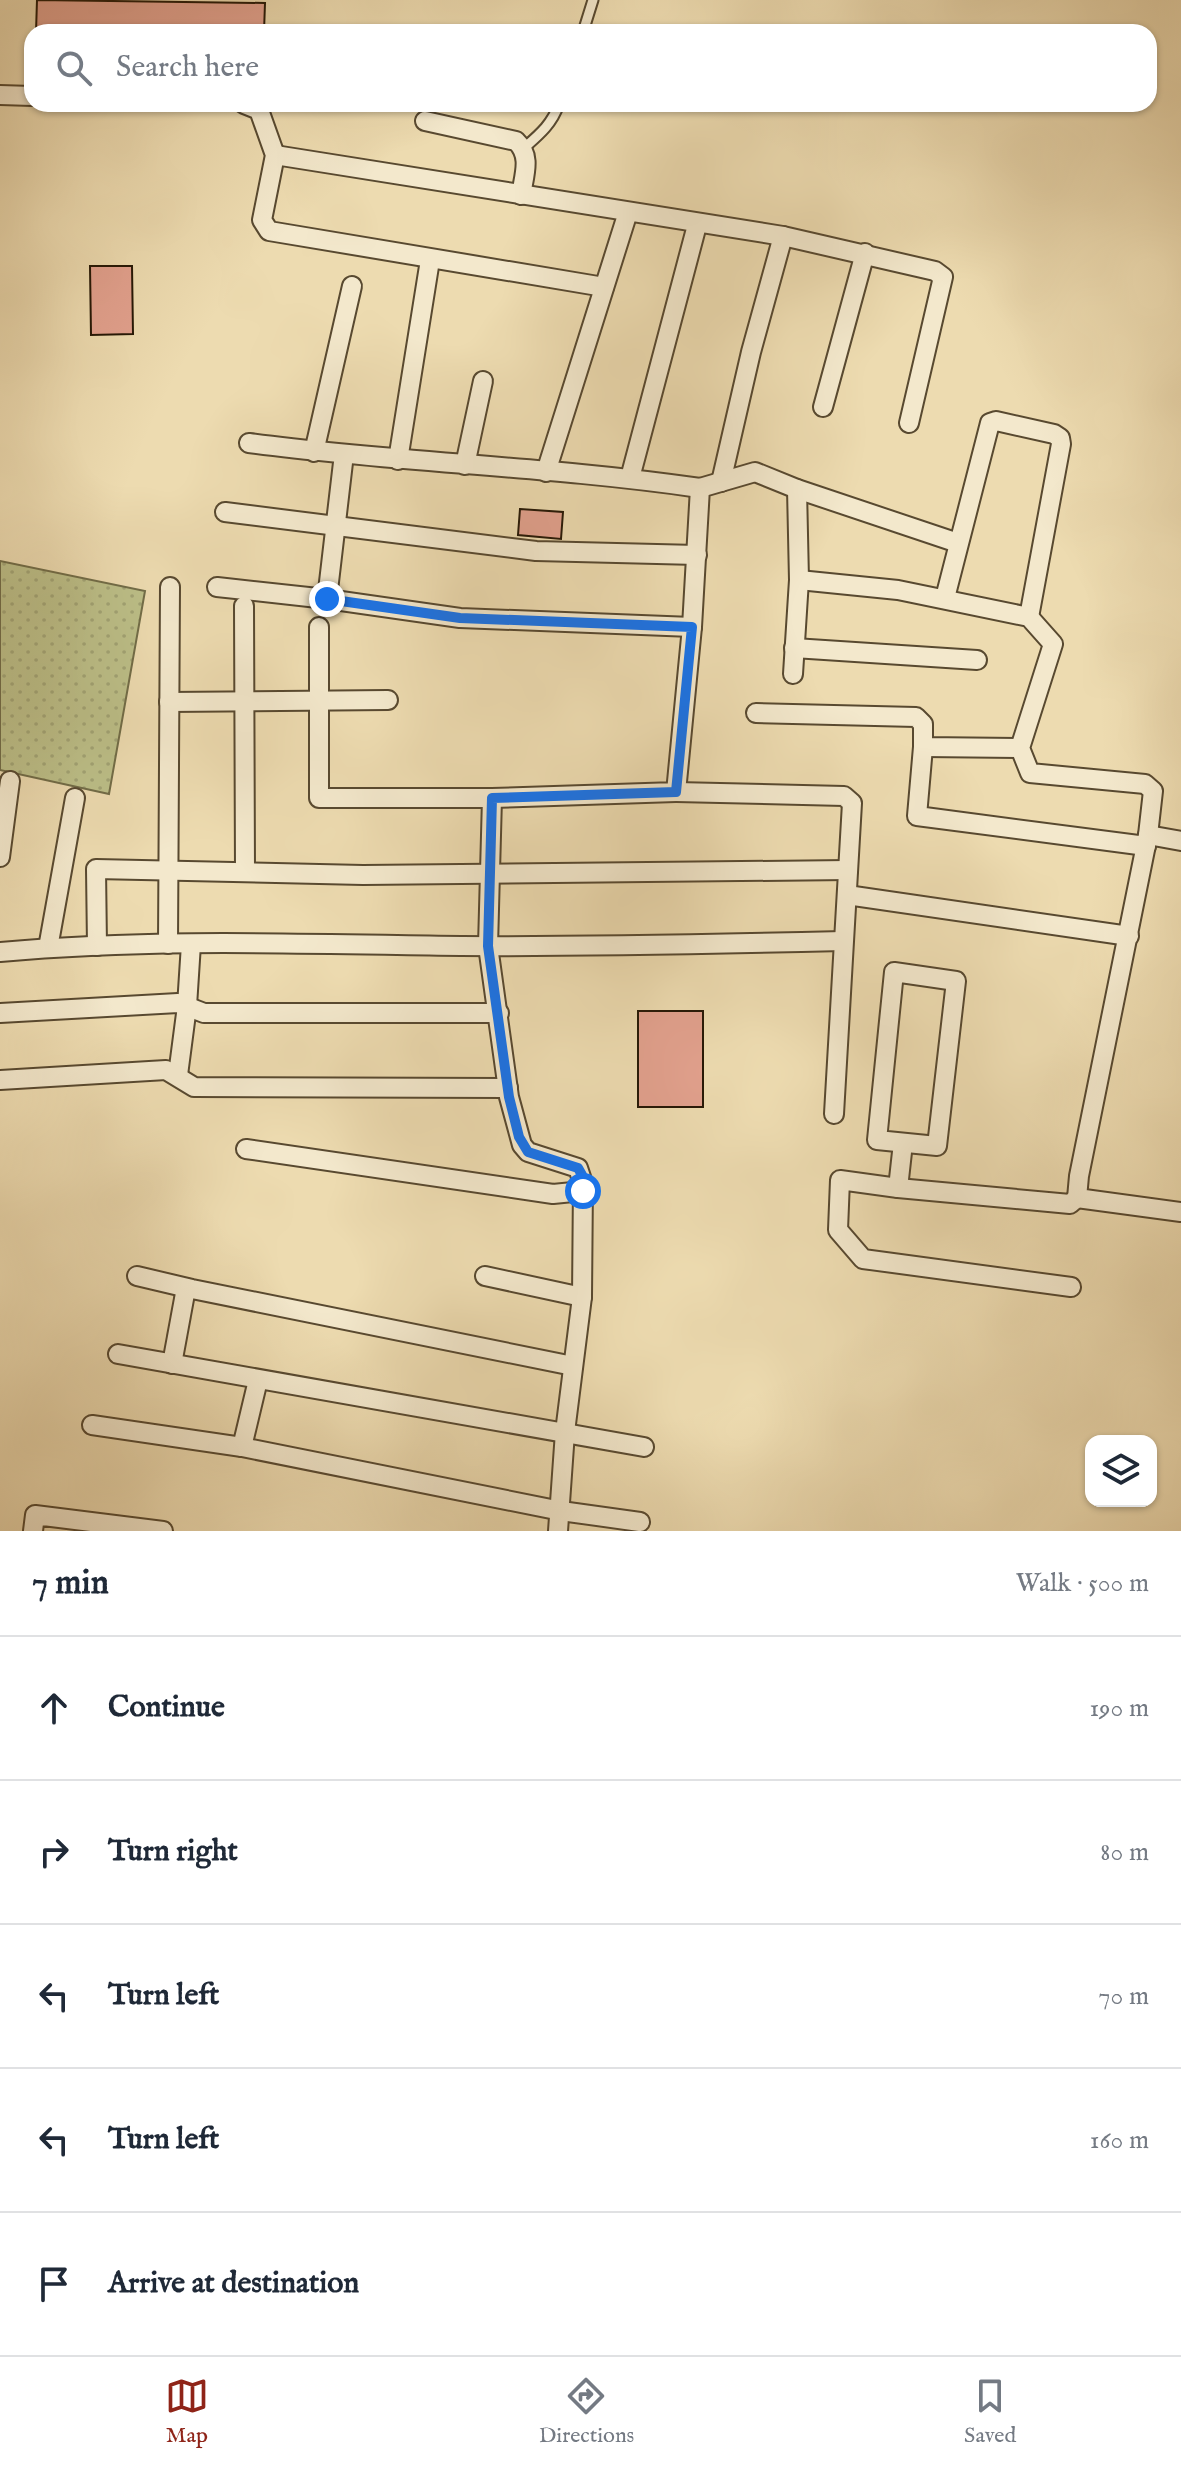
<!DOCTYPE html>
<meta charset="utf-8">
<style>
body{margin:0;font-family:"IM FELL English",serif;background:#f6f6f7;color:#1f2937}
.controls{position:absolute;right:24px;bottom:24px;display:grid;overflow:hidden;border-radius:16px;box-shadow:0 2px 6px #0004}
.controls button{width:72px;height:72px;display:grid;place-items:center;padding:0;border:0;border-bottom:2px solid #e0e1e3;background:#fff;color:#1f2937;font:40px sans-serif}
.stop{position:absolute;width:24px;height:24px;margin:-18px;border:6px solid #1a73e8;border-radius:50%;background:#fff}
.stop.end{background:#1a73e8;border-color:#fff;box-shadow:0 2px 8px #0008}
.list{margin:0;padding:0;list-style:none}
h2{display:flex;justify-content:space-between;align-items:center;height:104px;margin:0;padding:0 32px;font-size:34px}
h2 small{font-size:26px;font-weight:400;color:#747a83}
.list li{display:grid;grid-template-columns:52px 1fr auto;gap:24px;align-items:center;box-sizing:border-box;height:144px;padding:0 32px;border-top:2px solid #e0e1e3}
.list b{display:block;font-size:30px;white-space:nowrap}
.list em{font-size:26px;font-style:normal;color:#747a83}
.icon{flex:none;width:44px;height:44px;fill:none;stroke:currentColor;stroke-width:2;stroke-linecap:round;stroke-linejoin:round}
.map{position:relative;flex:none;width:1181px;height:1531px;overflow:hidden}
.search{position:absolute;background:#fff;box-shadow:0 2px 6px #0004;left:24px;right:24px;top:24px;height:88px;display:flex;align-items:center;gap:20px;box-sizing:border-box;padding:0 28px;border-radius:24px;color:#747a83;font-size:30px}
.sheet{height:824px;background:#fff}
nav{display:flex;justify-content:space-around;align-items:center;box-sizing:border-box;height:112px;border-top:2px solid #e0e1e3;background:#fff;font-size:22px;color:#747a83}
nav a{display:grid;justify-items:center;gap:4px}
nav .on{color:#8f2418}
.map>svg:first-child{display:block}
.green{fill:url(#green-dots);stroke:#716c47;stroke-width:2}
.building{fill:#e2a18e;stroke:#261806;stroke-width:2}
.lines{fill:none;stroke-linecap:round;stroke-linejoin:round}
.lane-casing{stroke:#584930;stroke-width:13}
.street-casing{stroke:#584930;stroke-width:22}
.lane{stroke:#f3e8cc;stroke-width:9}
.street{stroke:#f3e8cc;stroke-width:18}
.route{stroke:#1a73e8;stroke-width:10}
</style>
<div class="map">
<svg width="1181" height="1531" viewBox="0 0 1181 1531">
<defs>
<pattern id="green-dots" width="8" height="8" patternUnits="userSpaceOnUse" patternTransform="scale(2)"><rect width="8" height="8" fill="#bcbf88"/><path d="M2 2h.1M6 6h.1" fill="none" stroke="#a1a374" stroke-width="1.8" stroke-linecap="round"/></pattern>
</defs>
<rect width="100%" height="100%" fill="#eddbb0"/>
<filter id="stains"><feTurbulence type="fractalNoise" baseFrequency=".0025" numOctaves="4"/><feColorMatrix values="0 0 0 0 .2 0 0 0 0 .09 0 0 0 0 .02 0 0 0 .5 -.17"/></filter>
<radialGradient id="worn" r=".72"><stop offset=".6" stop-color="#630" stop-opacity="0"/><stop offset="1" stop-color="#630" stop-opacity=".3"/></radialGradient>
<path class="green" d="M0,561l145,30 -36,203 -109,-24z"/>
<g class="building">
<path d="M37,0l228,3 -1,29h-228z"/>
<path d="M90,266h42l1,68 -42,1z"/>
<path d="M520,509l43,3 -2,27 -43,-4z"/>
<rect x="638" y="1011" width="65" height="96"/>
</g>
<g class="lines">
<g class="lane-casing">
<g id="lane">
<path d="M583,32l10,-32"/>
<path d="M524,148c16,-14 28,-24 35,-44"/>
</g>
</g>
<g class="street-casing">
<g id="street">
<path d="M0,95l32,1"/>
<path d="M244,104l15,6 16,45 -13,65 7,11 335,56"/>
<path d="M425,121l91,20c16,15 8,34 5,54"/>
<path d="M275,155l508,81 152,35 8,6 -34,146"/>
<path d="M823,407l42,-154"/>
<path d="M249,443c149,20 301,23 451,45"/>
<path d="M314,452l38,-166"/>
<path d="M398,460l32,-200"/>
<path d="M465,465l18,-84"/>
<path d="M546,472l82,-260"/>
<path d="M630,478l67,-253"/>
<path d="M721,482l30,-130 32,-116"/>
<path d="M225,512l311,39 161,4"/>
<path d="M799,580l99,10 131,27 24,27 -33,104 10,25 115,11 8,7 -5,44 -69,341 -2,22 104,14"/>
<path d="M217,587l110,12 133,19 232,9"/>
<path d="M945,598l45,-175 6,-2 58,13 6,4 1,6 -32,173"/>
<path d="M327,599l17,-145"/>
<path d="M244,606l1,265"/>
<path d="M319,627v171h173l184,-6 16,-165 8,-139 55,-16 42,17 161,54"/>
<path d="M794,648l183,12"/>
<path d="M793,674l6,-94 -2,-91"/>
<path d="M169,702l219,-2"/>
<path d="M756,713l160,4 7,7v23l97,1"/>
<path d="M923,747l-6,69 229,30"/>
<path d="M676,792l168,4 8,7 -18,311"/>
<path d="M492,798l-4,148 21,151 13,48 6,7 50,16 5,15 -1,114 -17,135 -7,99"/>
<path d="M1148,835l33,6"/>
<path d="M0,857l10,-76"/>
<path d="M847,895l282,41"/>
<path d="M168,944l2,-357"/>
<path d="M97,946l-1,-77 267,6 485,-5"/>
<path d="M48,948l27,-150"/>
<path d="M0,952c153,-14 308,-8 461,-6 127,1 255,-2 382,-5"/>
<path d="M894,972l62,9 -19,165 -60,-6z"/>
<path d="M0,1013l178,-10 26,10h295"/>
<path d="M178,1075l9,-69 4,-62"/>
<path d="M0,1080l166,-10 28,17 314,1"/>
<path d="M246,1149l307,45 30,-3"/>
<path d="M898,1188l5,-45"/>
<path d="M137,1276l55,13 381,77"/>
<path d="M485,1276l97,21"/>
<path d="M1071,1287l-208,-28 -25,-29 2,-50 58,8 172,16 7,-6"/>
<path d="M118,1354l526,93"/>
<path d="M172,1364l14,-76"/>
<path d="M92,1425l150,22 319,64 79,11"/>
<path d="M242,1447l16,-67"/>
<path d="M33,1531l2,-16 128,16"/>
</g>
</g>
<use href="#lane" class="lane"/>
<use href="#street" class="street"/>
</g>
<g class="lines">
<path class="route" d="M327,599l133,19 232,9 -16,165 -184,6 -4,148 21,151 10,40 9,15 50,16 4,7 1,16"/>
</g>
<rect width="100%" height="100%" filter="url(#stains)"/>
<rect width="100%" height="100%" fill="url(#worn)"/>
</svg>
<div class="controls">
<button><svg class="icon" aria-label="layers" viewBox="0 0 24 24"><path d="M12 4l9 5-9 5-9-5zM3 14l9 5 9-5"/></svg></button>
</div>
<div class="stop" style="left:583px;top:1191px"></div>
<div class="stop end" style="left:327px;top:599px"></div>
<div class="search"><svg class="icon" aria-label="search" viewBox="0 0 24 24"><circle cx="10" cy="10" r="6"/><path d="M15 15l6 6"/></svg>Search here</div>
</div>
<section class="sheet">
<h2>7 min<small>Walk · 500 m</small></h2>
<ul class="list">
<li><svg class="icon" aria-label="ahead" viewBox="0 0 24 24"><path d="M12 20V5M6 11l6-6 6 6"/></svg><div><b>Continue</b></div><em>190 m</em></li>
<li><svg class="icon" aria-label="right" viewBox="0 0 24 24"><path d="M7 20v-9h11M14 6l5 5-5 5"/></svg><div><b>Turn right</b></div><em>80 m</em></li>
<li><svg class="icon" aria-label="left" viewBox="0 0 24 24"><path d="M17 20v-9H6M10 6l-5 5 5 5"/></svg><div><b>Turn left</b></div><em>70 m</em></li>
<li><svg class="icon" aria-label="left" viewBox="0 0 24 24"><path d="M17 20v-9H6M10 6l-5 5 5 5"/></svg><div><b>Turn left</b></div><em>160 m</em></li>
<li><svg class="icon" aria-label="arrive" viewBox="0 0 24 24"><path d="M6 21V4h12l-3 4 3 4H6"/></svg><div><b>Arrive at destination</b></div></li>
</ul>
</section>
<nav>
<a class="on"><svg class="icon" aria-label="map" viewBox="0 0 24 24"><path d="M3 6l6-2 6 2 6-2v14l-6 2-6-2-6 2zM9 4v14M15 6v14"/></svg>Map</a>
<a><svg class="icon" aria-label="directions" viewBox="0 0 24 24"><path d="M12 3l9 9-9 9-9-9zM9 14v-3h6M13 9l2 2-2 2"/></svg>Directions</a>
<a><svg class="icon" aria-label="saved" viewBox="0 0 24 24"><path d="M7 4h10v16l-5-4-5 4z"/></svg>Saved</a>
</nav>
